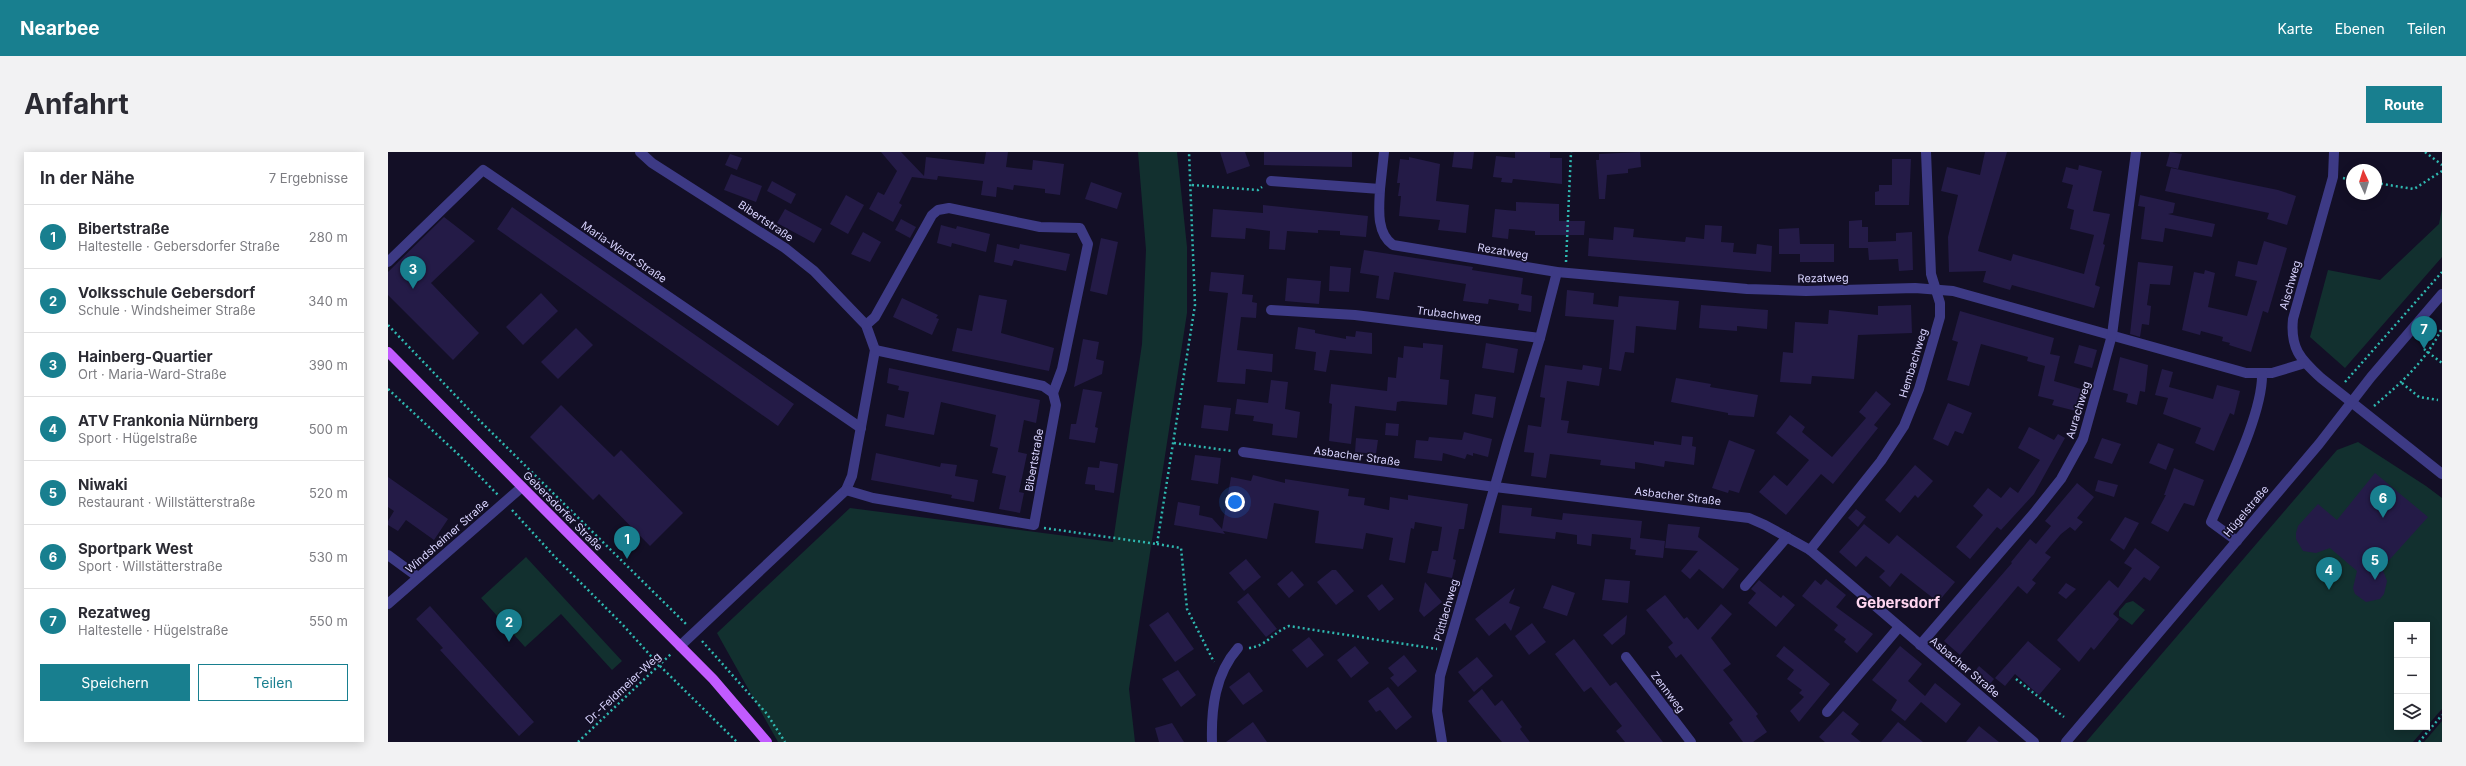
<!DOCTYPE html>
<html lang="de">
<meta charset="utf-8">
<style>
body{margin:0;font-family:Inter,sans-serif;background:#f2f2f3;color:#2b2b33}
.controls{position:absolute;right:12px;bottom:12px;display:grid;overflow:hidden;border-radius:0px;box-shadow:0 2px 10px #0003}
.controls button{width:36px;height:36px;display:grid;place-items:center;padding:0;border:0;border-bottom:1px solid #e1e1e2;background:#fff;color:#2b2b33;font:20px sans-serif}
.compass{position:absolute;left:1958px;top:12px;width:36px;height:36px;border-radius:50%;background:#fff;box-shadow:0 2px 10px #0003;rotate:356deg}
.you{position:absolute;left:847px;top:350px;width:14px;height:14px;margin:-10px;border:3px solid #fff;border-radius:50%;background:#1a73e8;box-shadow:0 0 0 6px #1a73e833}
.badge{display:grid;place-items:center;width:26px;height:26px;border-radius:50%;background:#187f8f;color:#fff;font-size:13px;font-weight:700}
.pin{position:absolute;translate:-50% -33px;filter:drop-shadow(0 1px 2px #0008)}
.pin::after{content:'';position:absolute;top:21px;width:14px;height:12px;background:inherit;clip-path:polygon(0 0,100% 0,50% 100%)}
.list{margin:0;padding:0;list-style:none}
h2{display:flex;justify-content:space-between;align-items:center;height:52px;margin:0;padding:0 16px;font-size:17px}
h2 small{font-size:13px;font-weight:400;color:#7c7c81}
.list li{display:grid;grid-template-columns:26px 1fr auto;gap:12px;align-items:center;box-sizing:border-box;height:64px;padding:0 16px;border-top:1px solid #e1e1e2}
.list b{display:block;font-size:15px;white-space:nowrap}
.list p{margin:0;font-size:13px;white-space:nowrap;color:#7c7c81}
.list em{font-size:13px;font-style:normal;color:#7c7c81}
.actions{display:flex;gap:8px;padding:12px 16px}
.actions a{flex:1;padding:9px 0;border:1px solid #187f8f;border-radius:0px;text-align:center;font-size:14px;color:#187f8f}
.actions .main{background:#187f8f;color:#fff}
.icon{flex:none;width:22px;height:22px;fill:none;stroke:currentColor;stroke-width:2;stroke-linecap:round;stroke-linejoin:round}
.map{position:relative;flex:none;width:2054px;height:590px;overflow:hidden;border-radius:0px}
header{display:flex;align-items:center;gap:24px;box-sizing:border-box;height:56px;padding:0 20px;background:#187f8f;color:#fff}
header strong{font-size:19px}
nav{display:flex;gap:22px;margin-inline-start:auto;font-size:14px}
.intro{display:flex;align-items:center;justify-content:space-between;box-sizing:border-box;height:96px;padding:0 24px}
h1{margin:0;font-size:28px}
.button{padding:10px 18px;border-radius:0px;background:#187f8f;color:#fff;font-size:14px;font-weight:700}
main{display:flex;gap:24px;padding:0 24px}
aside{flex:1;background:#fff;border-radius:0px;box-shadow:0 2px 10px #0003}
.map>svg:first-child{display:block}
.green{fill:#12302f}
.building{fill:#241b47}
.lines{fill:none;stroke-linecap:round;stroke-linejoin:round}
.path{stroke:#2fb8b0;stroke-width:2.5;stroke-dasharray:2 3;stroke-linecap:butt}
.minor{stroke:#3d3a85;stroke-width:10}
.major{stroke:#c25bff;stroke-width:10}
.labels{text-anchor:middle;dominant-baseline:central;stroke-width:3.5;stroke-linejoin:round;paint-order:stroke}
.street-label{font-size:11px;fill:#d9d4ff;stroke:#130f26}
.district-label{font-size:15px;font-weight:bold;fill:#ffd6f0;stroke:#130f26}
</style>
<header>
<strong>Nearbee</strong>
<nav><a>Karte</a><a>Ebenen</a><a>Teilen</a></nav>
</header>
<div class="intro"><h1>Anfahrt</h1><a class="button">Route</a></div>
<main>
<aside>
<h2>In der Nähe<small>7 Ergebnisse</small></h2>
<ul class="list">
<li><span class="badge">1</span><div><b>Bibertstraße</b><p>Haltestelle · Gebersdorfer Straße</p></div><em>280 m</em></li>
<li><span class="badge">2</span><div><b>Volksschule Gebersdorf</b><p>Schule · Windsheimer Straße</p></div><em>340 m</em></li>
<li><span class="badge">3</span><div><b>Hainberg-Quartier</b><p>Ort · Maria-Ward-Straße</p></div><em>390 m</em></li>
<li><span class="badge">4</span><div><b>ATV Frankonia Nürnberg</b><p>Sport · Hügelstraße</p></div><em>500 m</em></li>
<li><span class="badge">5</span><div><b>Niwaki</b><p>Restaurant · Willstätterstraße</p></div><em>520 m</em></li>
<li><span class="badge">6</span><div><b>Sportpark West</b><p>Sport · Willstätterstraße</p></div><em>530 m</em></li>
<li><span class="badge">7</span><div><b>Rezatweg</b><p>Haltestelle · Hügelstraße</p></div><em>550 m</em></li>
</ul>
<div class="actions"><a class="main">Speichern</a><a>Teilen</a></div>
</aside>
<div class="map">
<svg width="2054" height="590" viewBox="0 0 2054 590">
<rect width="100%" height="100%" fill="#130f26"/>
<g class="green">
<path d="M750,0h39l10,95v66l-58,376 6,53h-357l-61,-109 133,-125 263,34 29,-198 4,-94z"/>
<path d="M2054,57v48l-97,111 -35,-31 18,-67 52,10 59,-56z"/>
<path d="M1970,290l68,44 16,12v211l-15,17v-101h-30v102h29l-13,15h-327l251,-292z"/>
<path d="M138,405l96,104 -10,9 -51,-56 -36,33 -44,-49z"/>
<path d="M1745,449l12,9 -13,15 -13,-9v-5l7,-8z"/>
<path d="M2054,569v21h-18z"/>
</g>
<g class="building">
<path d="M493,0h20l23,24 2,-19 58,7 2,-12h22l-2,15 26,3 1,-10 31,4 -4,31 -15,-2v-4l-31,-4 -1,5 -16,-3 -1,10 -15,-2 2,-14 -45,-5 -1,4 -25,-3 -13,26 3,2 -9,17 -24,-13 9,-17 6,3 13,-24z"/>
<path d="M832,0h25l5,14 -23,8z"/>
<path d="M876,0h88v15l-88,-2z"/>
<path d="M1066,0h20l-2,17 -20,-2z"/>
<path d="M1127,0h35v6h12v26l-49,-5 -1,4 -11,-1 1,-4 -9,-1 3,-21 19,2z"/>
<path d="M1252,0l1,15 -13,2v4l-21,2 -2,24h-6l-3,-39h3v-6z"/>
<path d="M1597,0h22l-29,99 33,10 2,-7 71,20 10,-39 -24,-6 4,-19 -7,-2 6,-23 -11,-3 4,-15 12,3 1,-5 23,6 -9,40 17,3 -7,30 2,1 -10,40 5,2 -6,21 -82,-23 -2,5 -27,-8 3,-11 -37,1 -1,-35 10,-42 -17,-4 6,-24 33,8z"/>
<path d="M1782,0l12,2 -4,15 -12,-3z"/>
<path d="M342,2l12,4 -5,12 -12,-5z"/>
<path d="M1021,5l31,7 -4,37 33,4 -3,28 -28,-3 2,-10 -41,-4 2,-20h-3l2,-13h-3l3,-24 9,1z"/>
<path d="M1504,7h19l-2,46h-34v-13l4,-1v-6h13z"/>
<path d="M1783,16l107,22 18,6 -9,29 -20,-6 2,-6 -104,-22z"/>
<path d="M343,22l31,12 -6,16 -32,-12z"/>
<path d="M384,29l24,13 -5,10 -24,-13z"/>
<path d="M703,30l31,11 -5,16 -32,-10z"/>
<path d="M458,43l18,10 -16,29 -18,-10z"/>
<path d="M1752,43l35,8 -2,10 -5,1 47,10 -3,13 -47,-9 -2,14 -22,-3 4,-32 -7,-1z"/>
<path d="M1128,50l43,2v17h26l-1,14h-49v-4l-26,-2 -1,10 -16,-2 3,-28 21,2z"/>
<path d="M875,53l105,11 -2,21 -26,-2v-4l-22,-1v3l-31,-2 -2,19 -16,-1 1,-18 -24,-3 -1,11 -34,-2 2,-28 50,4z"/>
<path d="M124,55l282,197 -16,22 -281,-197z"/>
<path d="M397,57l37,20 -8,14 -37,-20z"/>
<path d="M56,65l31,24 -44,42 48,50 -26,27 -65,-65v-23z"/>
<path d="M513,67l15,8 -6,11 -15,-8z"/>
<path d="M1474,68v7h6v15l28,-1v-8l16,-1 1,38 -14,1 -1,-12 -29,1 -1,-12h-19v-27z"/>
<path d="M553,73l15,4 1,-3 33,8 -4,18 -34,-9 -1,4 -14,-4z"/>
<path d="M1317,73l17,1 -1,16 13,1 -1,9 23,2 1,-10 15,2 -1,26 -183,-16 1,-18 24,2 1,-13 20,2 -1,8 52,5 1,-5 18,2z"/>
<path d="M1411,76l1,16h34v18h-34v-8h-21v-25z"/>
<path d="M475,80l18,10 -11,20 -19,-8z"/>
<path d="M713,86l17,4 -11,53 -17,-4z"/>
<path d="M1876,89l23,7 -19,65 -5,-2 -12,41 -22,-7 1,-2 -8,-2 1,-4 -22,-6 -1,4 -18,-5 12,-58 10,2 1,-4 10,3 -7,34 39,9 10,-35 -22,-5 3,-15 19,4z"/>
<path d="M609,92l22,5 1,-5 50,10 -4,17 -52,-11 -2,6 -18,-4z"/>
<path d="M976,98l109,17 -1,3 51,8 -2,16 11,2 -1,16 -13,-2 1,-6 -30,-5 -1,5 -25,-3 3,-17 -72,-12 -5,28 -13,-2 3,-22 -19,-3z"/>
<path d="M1750,110l35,4 -3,19 -20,-1 -3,21 4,1 -2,19 -7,-1 -2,13 -10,-3z"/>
<path d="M942,114l21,2 -2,24 -20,-1z"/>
<path d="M823,120l33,3 -2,19 11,1 -1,7 5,1 -1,15 -15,-1 -4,33 36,4 -1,18 -26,-3 -1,15 -28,-2 11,-89 -19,-2z"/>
<path d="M899,126l34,3 -2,23 -34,-3z"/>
<path d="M1179,138l27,3 -1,11 25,3 1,-11 60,5 -3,29 -40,-4 -2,27 -9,-1 -4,19 -12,-2 5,-49 -49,-4z"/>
<path d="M153,141l17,18 -35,34 -17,-18z"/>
<path d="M591,143l28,5 -6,33 53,15 -5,23 -97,-20 5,-23 15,3z"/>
<path d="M514,146l36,17 -2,3 3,1 -7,16 -39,-18z"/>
<path d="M1313,153l67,5 -1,19 -30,-3v5l-38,-3z"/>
<path d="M1523,153l1,28 -54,2 -4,44 -42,-3 -1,8 -31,-2 3,-30 10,1 2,-31 33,2 1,-14 49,5v-9z"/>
<path d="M1572,159l94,27 -4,16 10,2 -6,25 27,8 -5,22 -24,-6 2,-5 -16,-4 7,-30 -18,-5 1,-4 -47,-13 -12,42 -22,-6 11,-38 -6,-2z"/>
<path d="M910,175l17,3v3l31,6v-3l9,1 1,-6 16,2v21l-42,-4 -4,22 -12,-2 2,-18 -21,-3z"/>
<path d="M188,176l17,17 -35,34 -17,-17z"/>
<path d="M695,187l16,3 -3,17 8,2 -2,13 -28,13z"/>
<path d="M1035,191l20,2 -3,34 9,1 -2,25 -45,-4 -5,1 -1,9 -41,-5 -4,38 -22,-3 3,-37 -3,-1 2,-19 56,7 1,-14 8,1 2,-21 5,1 1,-12 19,2z"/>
<path d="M1098,191l32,6 -4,24 -32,-5z"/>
<path d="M1691,193l18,5 -5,18 -18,-5z"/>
<path d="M1732,205l28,8 -3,27 -5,-1 -3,14 -11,-3 2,-8 -15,-4z"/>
<path d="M1157,213l37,5 1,-5 19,3 -3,18 -32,-5 -6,39 8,1 -2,12 87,12v-4l27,4 1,-9 11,1 -1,9 4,1 -2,18 -29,-4 -1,6 -29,-5v7l-35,-4 1,-5 -51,-6 -4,24 -15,-2 3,-23 -10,-1 4,-27 13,2 4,-29 -5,-1z"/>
<path d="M501,216l151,32 -4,23 -12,-3 -6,32 9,2 -8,38 5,1 -4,20 -21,-4 7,-33 -14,-3 6,-25 -8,-2 6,-31 -55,-13 -7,33 -49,-9 2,-12 17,4 5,-26 -11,-2 1,-4 -12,-3z"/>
<path d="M1774,217l11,3 -4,15 44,12 4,-14 23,6 -6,24 -4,-2 -16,38 -19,-8 6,-15 -38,-14 5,-16 -13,-3z"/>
<path d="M1288,226l35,6 -1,3 48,8 -4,22 -26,-2v-2l-57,-11z"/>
<path d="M883,228l17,2 -3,27 15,3 -3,26 -25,-3 1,-11 -20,-3 1,-5 -19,-2 2,-15 31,4z"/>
<path d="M695,237l19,3 -7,35 3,1 -3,15 -26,-4 2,-15h5z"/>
<path d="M1488,239l15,13 -17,21 4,3 -45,56 -12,-10 -35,41 -27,-23 15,-17 13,11 22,-26 -33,-27 14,-18 15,12 -3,5 30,25 34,-39 -7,-6z"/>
<path d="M1087,242l21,3 -3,21 -21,-4z"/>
<path d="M1560,251l24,10 -9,21 -8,-3 -7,15 -15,-7z"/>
<path d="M173,253l53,52 7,-7 62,63 -33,33 -51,-52 -6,6 -63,-63z"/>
<path d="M816,253l27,3 -3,23 -27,-3z"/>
<path d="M998,271l13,1 -1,12 -13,-1z"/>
<path d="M1641,275l25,13 4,-6 7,4 -31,56 -33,36 -4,-3 -27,32 -14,-12 27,-32 -10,-9 15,-18 13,10 9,-11 8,6 22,-33 -22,-12z"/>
<path d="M1076,280l28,7 -4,18 -15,-4v3l-6,-2 -2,5 -22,-6 -1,8 -28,-3 2,-18 12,1 1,-4 33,3z"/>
<path d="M968,286l22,2 -2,14 -21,-2z"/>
<path d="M1714,286l19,6 -9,20 -18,-6z"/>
<path d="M1341,288l26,10 -16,43 -10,-3 -1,3 -16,-5z"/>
<path d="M1770,291l16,6 -8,21 -17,-7z"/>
<path d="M488,301l64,14 1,-4 16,2 -2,11 23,4 -4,22 -23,-4 1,-3 -81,-15z"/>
<path d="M807,303l26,3 -3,26 -27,-4z"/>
<path d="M712,309l18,3 -4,29 -19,-3v-5l-10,-1 3,-17 11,1z"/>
<path d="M1527,313l18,16 -15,17 -3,-3 -15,18 -15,-13z"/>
<path d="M1786,316l30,12 -10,26 -10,-3 -16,29 -17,-9 15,-28h-2z"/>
<path d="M1987,321l53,44 -46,51 5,13 -3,13 -4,5 -14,3 -11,-8 -2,-6 4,-17 -27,-23 -14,5 -13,-2 -7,-12v-6l2,-7 20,-22 19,16z"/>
<path d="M865,323l32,8v-4l64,10 -1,7 17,2 -1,7 25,5 1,-13 18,3v-5l60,9 -4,25h-5l-6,30 3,1 -4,18 -25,-5 5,-22h6l4,-24 -27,-5 -1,7 -3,-1 -6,35 -16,-3 4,-22 -27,-5 -3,16 -48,-6 4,-32 -45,-8 -7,36 -44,-8 2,3 -51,-9 4,-23 22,4 -1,9 13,3 10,11 9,-52 20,4z"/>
<path d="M0,325l60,42 -14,21 -28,-20 -8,11 -10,-6v-4l6,-10 -6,-4z"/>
<path d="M1710,328l20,5 -4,12 -19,-6z"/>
<path d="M1689,331l17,14 -17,21 6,4 -8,9 -5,-4 -9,7 -16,19 6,4 -19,23 4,3 -9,11 -9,-8 -58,69 -16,-14 68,-78 -1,-1 19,-23 6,5 15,-18 -6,-5z"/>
<path d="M1114,353l30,3 -1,8 31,4 1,-7 79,8 -2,17 25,3 -2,17 -28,-3 1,-5 -6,-1 1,-11 -39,-4 -1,12 -14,-2v-9l-21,-3 -1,7 -56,-6z"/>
<path d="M1468,357l10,8 -8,10 -10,-9z"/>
<path d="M1737,365l14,6 -15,27 -14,-10z"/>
<path d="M1280,372l32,3 -2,10 41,32 -16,20 -24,-20 -9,10 -9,-8 17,-20 -33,-3z"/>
<path d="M1476,372l25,20 8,-9 58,47 -17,20 -37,-29 -11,14 -11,-10 6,-6 -19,-15 -10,11 -17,-15z"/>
<path d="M1747,396l25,19 -10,14 -6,-4 -31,37 6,5 -25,31 -3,-3 -12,15 -22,-22 52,-60 9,8 14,-20 -8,-5z"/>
<path d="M858,407l15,18 -17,14 -15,-18z"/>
<path d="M944,418h4l18,21 -18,14 -19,-23z"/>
<path d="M904,419l12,14 -15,13 -12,-14z"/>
<path d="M1217,427l25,2 -2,22 -26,-3z"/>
<path d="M1438,427l20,16 -10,12 37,27 -16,19 -13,-11 2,-3 -12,-9 4,-5 -36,-29 13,-16 6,5z"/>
<path d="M1371,428l22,18 2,-3 12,10 -19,22 -28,-24 8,-10 -5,-4z"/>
<path d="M1037,430l17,20 -18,15 -5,-6z"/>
<path d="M1678,431l10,6 -10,10 -8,-6z"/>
<path d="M994,432l12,15 -15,12 -12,-15z"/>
<path d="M1164,433l23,8 -8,23 -24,-8z"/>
<path d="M1127,436l-6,15 11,4 -9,24 -6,-8 -16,13 -14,-17z"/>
<path d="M860,441l29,36 -11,8 -29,-35z"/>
<path d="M1277,443l19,24 3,-2 11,13 23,-26 11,10 -21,24 20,26 -8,6 35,44 -2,2 11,16 -14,10h-10l-14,-19 4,-3 -52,-66 -5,4 -8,-11 5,-4 -27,-33z"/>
<path d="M42,454l104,116 -15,14 -79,-86 3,-2 -27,-29z"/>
<path d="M780,460l26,37 -19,13 -26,-37z"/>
<path d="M1239,463l-2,19 -13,11 -9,-10z"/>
<path d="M1144,471l14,19 -17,13 -14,-19z"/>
<path d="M921,485l15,18 -17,13 -15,-18z"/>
<path d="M1186,487l36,47 6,-4 47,60h-38l-9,-11 6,-5 -31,-39 -7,5 -29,-38z"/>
<path d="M1640,489l33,28 -22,26 -24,-21 -10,12 -10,-8z"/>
<path d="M967,494l14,17 -18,15 -14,-18z"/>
<path d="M1396,494l46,38 -31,38 -9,-11 14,-14 -5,-4 3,-3 -15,-11 7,-9 -18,-14z"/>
<path d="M1512,494l22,18 -14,17 17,15 10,-13 26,21 -15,19 -25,-21 -16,19 -14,-11 6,-10 -25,-20z"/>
<path d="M1016,503l13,16 -19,16 -8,-9 4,-3 -6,-7z"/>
<path d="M1089,505l16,19 -19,16 -16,-20z"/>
<path d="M1591,514l15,13 -7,9 -15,-13z"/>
<path d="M790,518l18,25 -15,12 -19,-28z"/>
<path d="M861,520l14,19 -20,14 -14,-18z"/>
<path d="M1000,535l24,30 -16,13 -16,-20 -4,2 -8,-11z"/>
<path d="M1094,537l13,17 7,-6 20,27 -2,2 10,13h-28l-34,-41z"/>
<path d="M1455,559l16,13 -8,10 10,8h-36l-6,-5z"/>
<path d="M865,570l14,20h-41z"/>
<path d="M1510,570l25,20h-42z"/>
<path d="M784,571l12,19h-25l-4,-14z"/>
<path d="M1591,574l20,16h-33z"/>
</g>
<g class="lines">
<g class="path">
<path d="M2037,0l17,13"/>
<path d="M1955,26l9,2"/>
<path d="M1988,31l38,6 28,-18"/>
<path d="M804,33l66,5 4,-3"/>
<path d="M1178,110l5,-110"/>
<path d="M0,173l91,95 207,204"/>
<path d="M2036,197l18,14"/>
<path d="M1957,230l97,-110"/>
<path d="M2014,231l17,14 19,3"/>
<path d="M0,237l71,66 39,40"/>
<path d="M1986,254c27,-23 52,-45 68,-78"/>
<path d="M786,291l58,8"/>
<path d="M124,358l43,47 67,67 37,41 78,77"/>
<path d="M656,376l113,16 38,-239 -6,-153"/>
<path d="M769,392l24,4 6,61 27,53"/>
<path d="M314,489l65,73 18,28"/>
<path d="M861,496c18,-2 23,-15 40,-22l148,23"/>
<path d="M1628,527l48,38"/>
<path d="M190,590l94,-89"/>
<path d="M2031,590l23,-27"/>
</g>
<g class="minor">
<path d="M252,0l12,11 133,85 29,23 52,54 9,25 -23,126 -6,14 -166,156"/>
<path d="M1946,0l-1,25 -40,142c-3,29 7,40 28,59l121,96"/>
<path d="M883,29l109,8c-1,19 -4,44 13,56l164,27 190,17 59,2 109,-3 38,3 293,82h26l33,-10"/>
<path d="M992,37l4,-37"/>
<path d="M0,110l95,-92 378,258"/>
<path d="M883,158l84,5 185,23"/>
<path d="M478,173l9,-8 57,-102 6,-5 11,-2 91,19 40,1 8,16 -26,125 -9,24"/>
<path d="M855,300l252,35 254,31 16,7 45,25 224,192"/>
<path d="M458,338l27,8 161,27 22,-120 -3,-12 -10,-7 -168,-36"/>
<path d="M1849,389l-26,-19c16,-38 52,-109 51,-148"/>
<path d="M1422,398l71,-89 23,-35 15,-37 21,-72v-14l-9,-29 -5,-122"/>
<path d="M0,403l30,22"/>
<path d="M1357,434l42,-49"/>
<path d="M0,452l134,-117"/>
<path d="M1532,493l114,-132 27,-34 22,-40 29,-104 24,-183"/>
<path d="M1238,505l65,85"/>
<path d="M1439,560l72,-85"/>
<path d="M824,590c-1,-33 3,-68 26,-94"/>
<path d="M1054,590l-5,-31 3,-35 67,-232 33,-106 17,-66"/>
<path d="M1678,590l253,-298 52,-67 71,-83"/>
</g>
<path class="major" d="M0,200l325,327 54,63"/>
</g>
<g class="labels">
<g class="street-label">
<text transform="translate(378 69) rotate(34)">Bibertstraße</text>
<text transform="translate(1115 99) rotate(9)">Rezatweg</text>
<text transform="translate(236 100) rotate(34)">Maria-Ward-Straße</text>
<text transform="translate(1435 126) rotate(-1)">Rezatweg</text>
<text transform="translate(1902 133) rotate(-74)">Aischweg</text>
<text transform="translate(1061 162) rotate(7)">Trubachweg</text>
<text transform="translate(1525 211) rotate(-73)">Hembachweg</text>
<text transform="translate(1690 258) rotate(-73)">Aurachweg</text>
<text transform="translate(969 304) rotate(8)">Asbacher Straße</text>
<text transform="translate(646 308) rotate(-80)">Bibertstraße</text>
<text transform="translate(1290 344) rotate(7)">Asbacher Straße</text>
<text transform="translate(175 359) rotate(45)">Gebersdorfer Straße</text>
<text transform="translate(1858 359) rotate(-50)">Hügelstraße</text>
<text transform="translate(59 384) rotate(-41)">Windsheimer Straße</text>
<text transform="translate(1058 458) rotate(-74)">Püttlachweg</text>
<text transform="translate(1577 515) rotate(40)">Asbacher Straße</text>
<text transform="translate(235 536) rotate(-43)">Dr.-Feldmeier-Weg</text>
<text transform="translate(1280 540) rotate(53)">Zennweg</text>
</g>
<g class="district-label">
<text x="1510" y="450">Gebersdorf</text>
</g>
</g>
</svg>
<div class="controls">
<button>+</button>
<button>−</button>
<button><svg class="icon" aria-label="layers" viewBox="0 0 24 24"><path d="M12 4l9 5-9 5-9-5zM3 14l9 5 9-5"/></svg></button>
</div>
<svg class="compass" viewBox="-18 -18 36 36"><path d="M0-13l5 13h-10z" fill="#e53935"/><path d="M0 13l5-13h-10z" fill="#7c7c81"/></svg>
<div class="you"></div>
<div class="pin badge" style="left:239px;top:407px">1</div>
<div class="pin badge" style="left:121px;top:490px">2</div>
<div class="pin badge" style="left:25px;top:137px">3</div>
<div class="pin badge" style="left:1941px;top:438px">4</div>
<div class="pin badge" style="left:1987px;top:428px">5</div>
<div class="pin badge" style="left:1995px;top:366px">6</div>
<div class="pin badge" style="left:2036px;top:197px">7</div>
</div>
</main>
